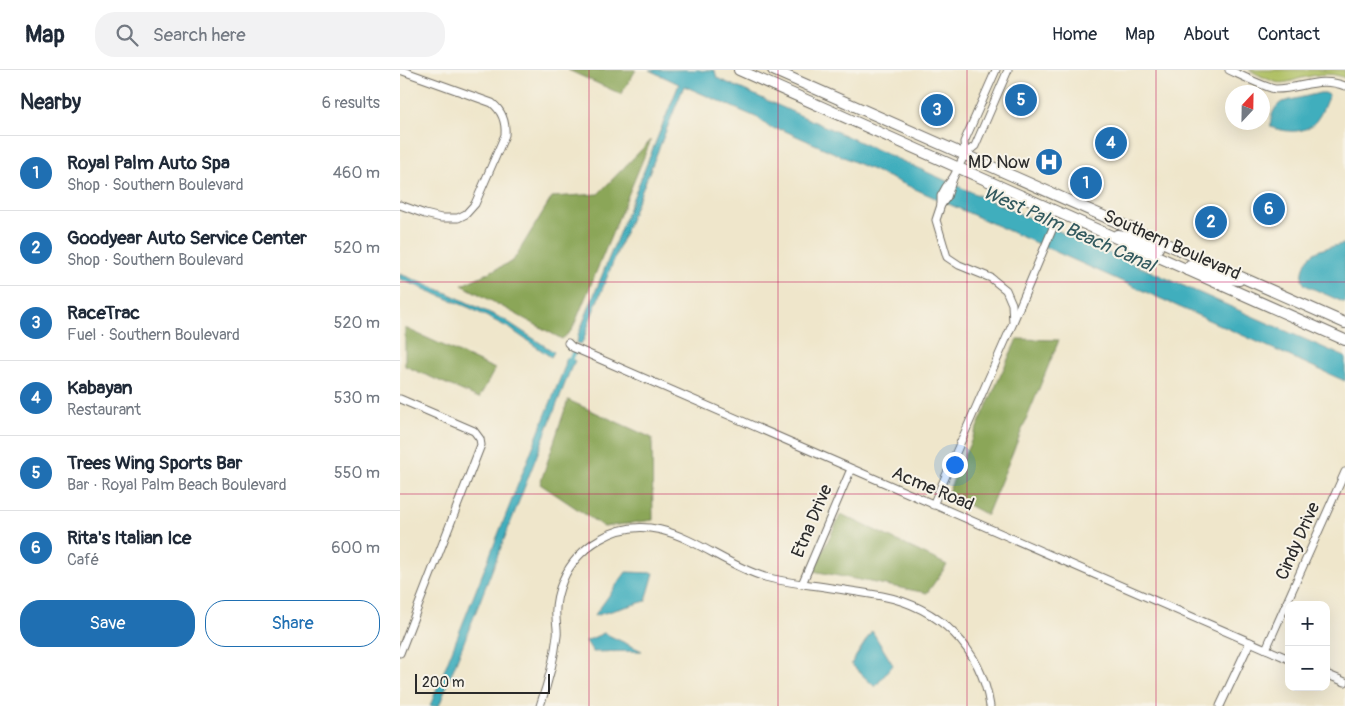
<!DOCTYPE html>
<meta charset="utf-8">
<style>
body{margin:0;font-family:Pangolin,sans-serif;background:#f2f2f3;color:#1f2937}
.controls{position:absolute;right:15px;bottom:15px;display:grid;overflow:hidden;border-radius:10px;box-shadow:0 5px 20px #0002}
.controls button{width:45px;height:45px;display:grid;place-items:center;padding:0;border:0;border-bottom:1px solid #e0e1e3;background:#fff;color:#1f2937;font:25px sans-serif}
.compass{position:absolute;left:825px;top:15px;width:45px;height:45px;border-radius:50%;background:#fff;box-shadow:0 5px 20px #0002;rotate:22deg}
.scale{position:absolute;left:15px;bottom:12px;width:135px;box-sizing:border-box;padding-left:5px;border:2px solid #2b2b2b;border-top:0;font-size:14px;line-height:18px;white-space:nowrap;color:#2b2b2b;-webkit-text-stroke:4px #f7f3e8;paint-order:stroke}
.you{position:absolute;left:554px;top:394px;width:18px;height:18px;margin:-12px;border:4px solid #fff;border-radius:50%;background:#1a73e8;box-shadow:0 0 0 8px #1a73e833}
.badge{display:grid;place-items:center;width:32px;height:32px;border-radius:50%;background:#1f6fb2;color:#fff;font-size:16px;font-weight:700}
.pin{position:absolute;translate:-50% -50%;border:2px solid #fff;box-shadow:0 1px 5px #0006}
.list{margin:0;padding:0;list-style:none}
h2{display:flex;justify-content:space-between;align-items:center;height:65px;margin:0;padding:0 20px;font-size:21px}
h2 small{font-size:16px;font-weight:400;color:#747a83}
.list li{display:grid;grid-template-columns:32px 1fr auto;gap:15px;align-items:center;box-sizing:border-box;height:75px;padding:0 20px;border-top:1px solid #e0e1e3}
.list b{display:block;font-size:19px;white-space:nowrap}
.list p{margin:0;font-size:16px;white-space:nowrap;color:#747a83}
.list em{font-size:16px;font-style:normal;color:#747a83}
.actions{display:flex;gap:10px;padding:15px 20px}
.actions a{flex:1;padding:11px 0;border:1px solid #1f6fb2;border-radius:20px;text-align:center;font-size:18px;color:#1f6fb2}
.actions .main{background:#1f6fb2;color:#fff}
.icon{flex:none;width:28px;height:28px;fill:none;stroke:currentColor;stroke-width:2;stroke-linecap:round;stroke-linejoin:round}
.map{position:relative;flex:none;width:945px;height:636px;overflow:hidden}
header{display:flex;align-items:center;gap:30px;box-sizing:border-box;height:70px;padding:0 25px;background:#fff;border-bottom:1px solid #e0e1e3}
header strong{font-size:24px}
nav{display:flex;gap:28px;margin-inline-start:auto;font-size:18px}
.search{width:350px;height:45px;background:#f2f2f3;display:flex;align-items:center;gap:12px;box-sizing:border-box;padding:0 18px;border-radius:20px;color:#747a83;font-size:19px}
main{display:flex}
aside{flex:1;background:#fff}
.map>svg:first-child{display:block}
.green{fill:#afc063;stroke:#6d7647}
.forest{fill:#8ba659;stroke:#5b6842}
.water{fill:#40aebd;stroke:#366c74}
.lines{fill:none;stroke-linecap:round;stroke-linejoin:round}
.canal{stroke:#40aebd;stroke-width:5}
.minor-casing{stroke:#706c63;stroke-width:9}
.highway-casing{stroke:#706c63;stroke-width:12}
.minor{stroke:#fff;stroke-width:7}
.highway{stroke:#fff;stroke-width:10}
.grid{fill:none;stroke:#c2185b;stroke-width:1;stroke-opacity:0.55}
.labels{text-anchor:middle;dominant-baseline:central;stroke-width:4;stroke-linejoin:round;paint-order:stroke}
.poi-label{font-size:18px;fill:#2b2b2b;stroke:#f7f3e8;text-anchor:end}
.street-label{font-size:18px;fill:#2b2b2b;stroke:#f7f3e8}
.water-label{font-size:19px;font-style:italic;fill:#32595e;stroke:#f7f3e8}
</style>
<header>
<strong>Map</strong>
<div class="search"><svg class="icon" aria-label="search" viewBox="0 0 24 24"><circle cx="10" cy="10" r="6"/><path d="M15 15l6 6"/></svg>Search here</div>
<nav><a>Home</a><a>Map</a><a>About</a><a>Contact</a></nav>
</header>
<main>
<aside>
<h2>Nearby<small>6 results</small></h2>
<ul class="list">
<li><span class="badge">1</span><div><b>Royal Palm Auto Spa</b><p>Shop · Southern Boulevard</p></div><em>460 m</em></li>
<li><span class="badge">2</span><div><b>Goodyear Auto Service Center</b><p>Shop · Southern Boulevard</p></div><em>520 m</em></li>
<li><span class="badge">3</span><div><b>RaceTrac</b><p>Fuel · Southern Boulevard</p></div><em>520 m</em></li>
<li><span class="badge">4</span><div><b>Kabayan</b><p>Restaurant</p></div><em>530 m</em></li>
<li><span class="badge">5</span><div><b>Trees Wing Sports Bar</b><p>Bar · Royal Palm Beach Boulevard</p></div><em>550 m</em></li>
<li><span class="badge">6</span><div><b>Rita's Italian Ice</b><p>Café</p></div><em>600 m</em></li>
</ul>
<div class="actions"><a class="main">Save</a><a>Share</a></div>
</aside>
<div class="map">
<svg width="945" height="636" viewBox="0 0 945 636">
<rect width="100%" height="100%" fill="#f7f3e8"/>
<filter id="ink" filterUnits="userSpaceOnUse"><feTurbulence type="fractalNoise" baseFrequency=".02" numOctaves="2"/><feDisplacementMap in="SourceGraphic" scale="10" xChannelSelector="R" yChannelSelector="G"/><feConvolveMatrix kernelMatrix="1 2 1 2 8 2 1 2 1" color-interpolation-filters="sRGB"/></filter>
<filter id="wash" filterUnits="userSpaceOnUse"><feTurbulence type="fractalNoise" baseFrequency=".0096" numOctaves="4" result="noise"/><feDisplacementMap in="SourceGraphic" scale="20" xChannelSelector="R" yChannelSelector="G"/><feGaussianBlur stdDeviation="1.12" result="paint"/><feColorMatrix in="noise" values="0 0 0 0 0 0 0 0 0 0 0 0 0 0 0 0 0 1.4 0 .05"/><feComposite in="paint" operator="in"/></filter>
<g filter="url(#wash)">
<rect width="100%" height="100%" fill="#efe6cb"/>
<path class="green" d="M849,0h96v8c-16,-7 -30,-3 -47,1 -5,2 -13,4 -19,4 -9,-2 -22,-9 -30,-13z"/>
<g class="forest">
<path d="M168,0h68l-15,24z"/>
<path d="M251,70l-79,190 -10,9 -100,-54 51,-24 39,-64 46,-3z"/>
<path d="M5,258l90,41 -16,29 -74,-32z"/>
<path d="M617,269l42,1 -72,175 -40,-21z"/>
<path d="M168,330l84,38 1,82 -49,7 -64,-43z"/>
<path d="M441,444l106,51 -20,28 -114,-22z"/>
</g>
<g class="water">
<path d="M249,0h50l3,1c4,-1 9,-1 13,0l2,7 310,139 318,140v24l-562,-251 -13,-2 -12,-10 -74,-32 -93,231 -7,22 -3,5 -4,-1 1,-8 101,-251z"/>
<path d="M920,23h5l4,2c-4,8 -7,19 -13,26 -11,14 -31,11 -45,6 -2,-8 3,-21 11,-25z"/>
<path d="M943,174l2,1v58l-40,-18 -3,-5c2,-30 17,-30 41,-36z"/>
<path d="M0,204l45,18 60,28 49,32 -3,5 -42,-29 -39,-20 -70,-29z"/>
<path d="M166,288l9,3 -4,7 -132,338h-9l135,-340z"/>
<path d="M226,502l28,1 -8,28 -52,15z"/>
<path d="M472,561l21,34 -18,22 -24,-23z"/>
<path d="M204,563l38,18 -49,1 -7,-11z"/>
</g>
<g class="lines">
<path class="canal" d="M168,296l6,-14"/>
</g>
</g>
<g filter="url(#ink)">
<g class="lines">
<g class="minor-casing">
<g id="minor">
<path d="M0,0l92,33c10,8 14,19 13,32l-30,69 -9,10 -8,4h-17l-16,-4 -25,-9"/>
<path d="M829,0c9,4 39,19 47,19 25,0 43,-13 69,-3"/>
<path d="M565,84l10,-8 33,-76"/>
<path d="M541,135l6,-8 6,-19 12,-24 -1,-12 32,-72"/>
<path d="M614,250l41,-97"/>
<path d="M168,273l4,4 14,6 703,306"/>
<path d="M0,329l74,32 6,8 1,6 -81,208"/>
<path d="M533,435l80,-182 -1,-19 -6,-14 -15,-12 -32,-13 -12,-8 -11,-37 5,-15v-9l5,-9 7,-9"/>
<path d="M402,514l49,-115"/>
<path d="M866,579l79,-177"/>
<path d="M926,604l19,8"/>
<path d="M140,636c8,-23 14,-45 17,-70 1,-6 -1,-12 -1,-19 -1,-12 2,-25 7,-37 7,-17 21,-32 37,-41 61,-36 110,22 165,38 15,4 30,6 45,8 24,3 48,7 72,11 57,11 99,52 108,110"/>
<path d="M820,636l30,-64"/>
</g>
</g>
<g class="highway-casing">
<g id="highway">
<path d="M339,0l606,270"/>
<path d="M373,0l572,253"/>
<path d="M717,165l19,3 22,10"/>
<path d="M787,200l3,-5h3l29,13 17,2"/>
</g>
</g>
<use href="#minor" class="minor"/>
<use href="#highway" class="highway"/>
</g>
</g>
<path class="grid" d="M189,0v636M378,0v636M567,0v636M756,0v636M0,212h945M0,424h945"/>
<defs>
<g id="hospital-disc" transform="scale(1.4375)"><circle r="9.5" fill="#1f6fb2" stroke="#f7f3e8"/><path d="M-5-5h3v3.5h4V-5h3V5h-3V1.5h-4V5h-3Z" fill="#fff"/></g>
</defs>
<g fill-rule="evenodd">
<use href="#hospital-disc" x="649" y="92"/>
</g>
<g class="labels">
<g class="poi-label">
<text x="630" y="92">MD Now</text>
</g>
<g class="street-label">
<text transform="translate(772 175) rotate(24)">Southern Boulevard</text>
<text transform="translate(533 419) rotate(23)">Acme Road</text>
<text transform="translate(412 451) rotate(-67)">Etna Drive</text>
<text transform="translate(898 471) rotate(-66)">Cindy Drive</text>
</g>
<g class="water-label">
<text transform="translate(669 159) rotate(24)">West Palm Beach Canal</text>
</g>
</g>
</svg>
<div class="controls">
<button>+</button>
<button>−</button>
</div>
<svg class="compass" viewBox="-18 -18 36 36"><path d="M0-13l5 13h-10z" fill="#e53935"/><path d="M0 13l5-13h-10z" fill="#747a83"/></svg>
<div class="scale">200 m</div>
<div class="you"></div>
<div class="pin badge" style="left:686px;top:113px">1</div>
<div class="pin badge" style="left:811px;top:152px">2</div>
<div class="pin badge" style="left:537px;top:40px">3</div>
<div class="pin badge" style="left:711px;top:73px">4</div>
<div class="pin badge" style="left:621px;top:30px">5</div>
<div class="pin badge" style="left:869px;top:139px">6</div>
</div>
</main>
